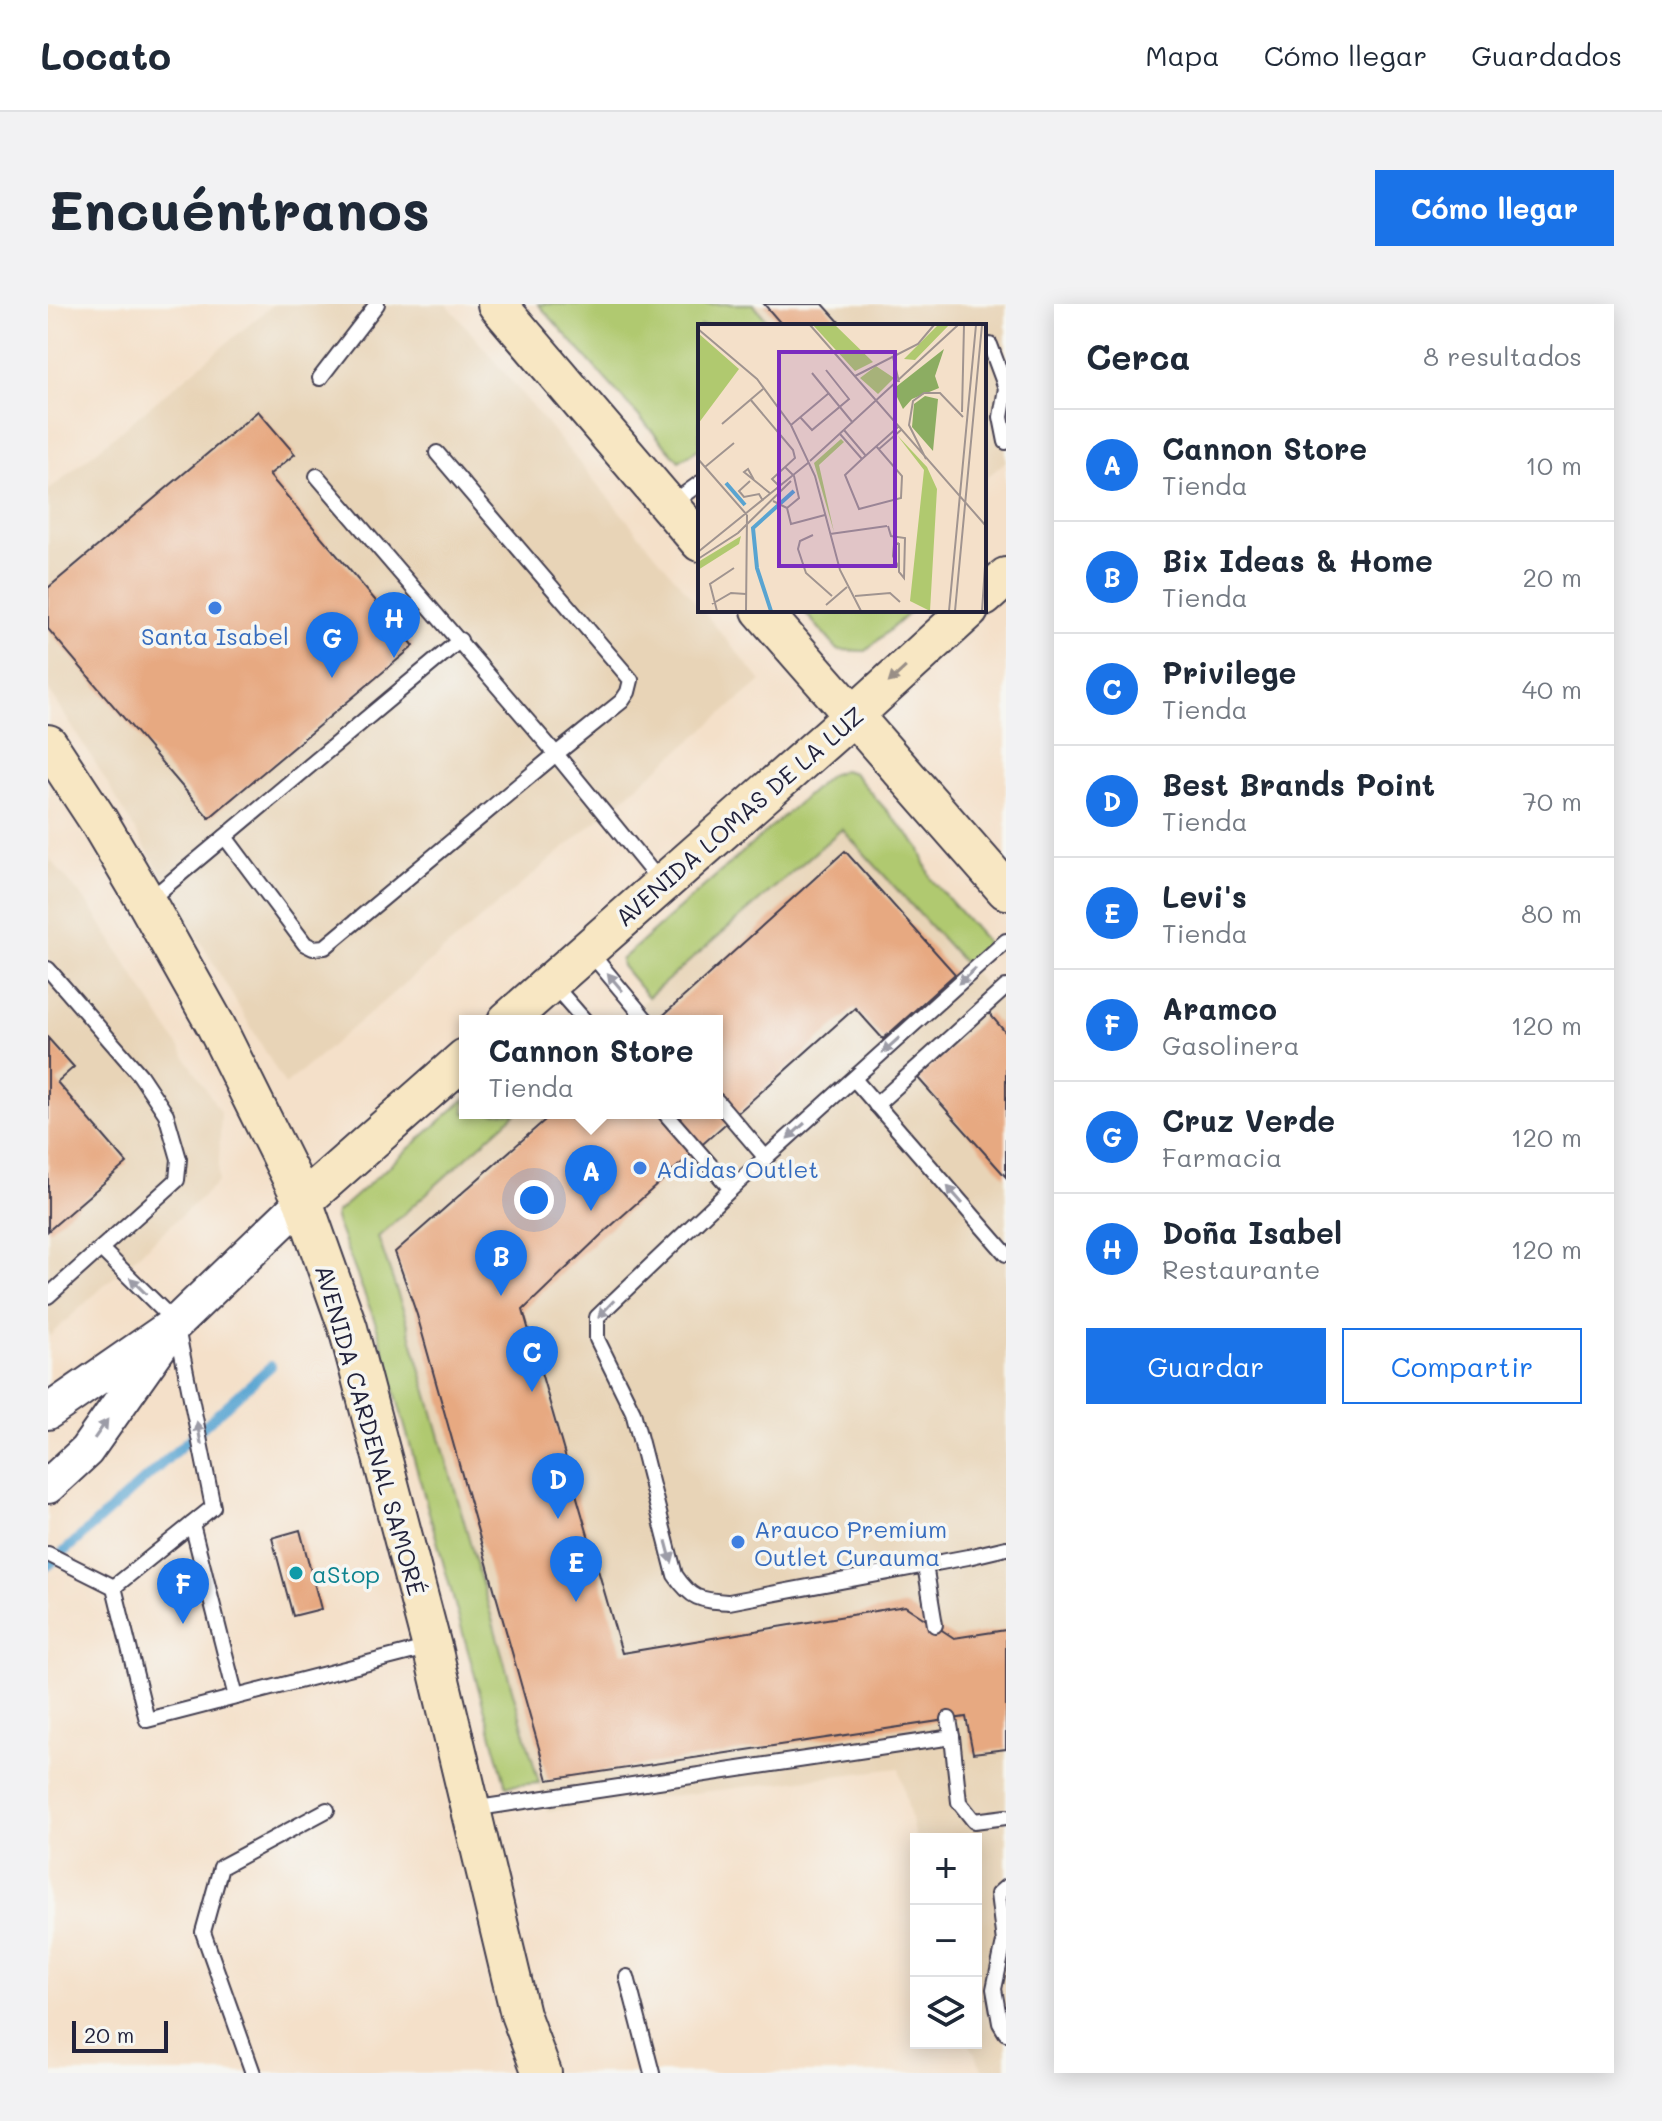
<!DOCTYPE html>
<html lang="es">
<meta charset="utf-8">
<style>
body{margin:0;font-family:Mali,sans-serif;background:#f2f2f3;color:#1f2937}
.controls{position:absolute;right:24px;bottom:24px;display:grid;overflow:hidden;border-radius:0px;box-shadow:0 4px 20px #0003}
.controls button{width:72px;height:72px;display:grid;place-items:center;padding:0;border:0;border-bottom:2px solid #e0e1e3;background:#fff;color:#1f2937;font:40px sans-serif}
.scale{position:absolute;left:24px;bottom:20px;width:96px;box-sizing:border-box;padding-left:8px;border:4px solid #22223b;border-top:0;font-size:22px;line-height:28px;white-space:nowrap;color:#22223b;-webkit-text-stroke:6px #f6f6f2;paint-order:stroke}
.you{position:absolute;left:486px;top:896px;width:28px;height:28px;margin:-20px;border:6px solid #fff;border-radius:50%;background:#1a73e8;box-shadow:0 0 0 12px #1a73e833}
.badge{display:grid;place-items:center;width:52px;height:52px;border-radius:50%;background:#1a73e8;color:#fff;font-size:26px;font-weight:700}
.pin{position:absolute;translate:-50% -66px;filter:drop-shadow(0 2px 4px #0008)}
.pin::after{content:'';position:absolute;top:42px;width:28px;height:24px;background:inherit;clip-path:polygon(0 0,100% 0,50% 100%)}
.popup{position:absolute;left:411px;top:711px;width:264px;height:104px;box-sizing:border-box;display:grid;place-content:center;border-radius:0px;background:#fff;filter:drop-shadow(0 2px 6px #0005);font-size:26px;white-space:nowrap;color:#747a83}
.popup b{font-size:30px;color:#1f2937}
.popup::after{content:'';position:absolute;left:50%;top:100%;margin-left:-16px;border:16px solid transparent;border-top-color:#fff}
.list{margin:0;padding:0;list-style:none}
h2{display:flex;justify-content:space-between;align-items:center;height:104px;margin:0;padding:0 32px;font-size:34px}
h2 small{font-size:26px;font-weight:400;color:#747a83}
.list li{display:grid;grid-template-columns:52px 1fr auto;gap:24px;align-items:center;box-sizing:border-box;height:112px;padding:0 32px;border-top:2px solid #e0e1e3}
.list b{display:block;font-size:30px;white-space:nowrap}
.list p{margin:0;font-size:26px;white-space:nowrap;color:#747a83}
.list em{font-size:26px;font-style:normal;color:#747a83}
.actions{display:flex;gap:16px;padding:24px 32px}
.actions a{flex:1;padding:18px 0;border:2px solid #1a73e8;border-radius:0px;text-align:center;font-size:28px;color:#1a73e8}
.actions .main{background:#1a73e8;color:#fff}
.icon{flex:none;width:44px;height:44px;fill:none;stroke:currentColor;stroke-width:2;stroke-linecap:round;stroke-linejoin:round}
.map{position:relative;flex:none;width:958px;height:1769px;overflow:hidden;border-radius:0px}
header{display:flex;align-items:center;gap:48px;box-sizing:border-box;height:112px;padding:0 40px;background:#fff;border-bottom:2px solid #e0e1e3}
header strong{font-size:38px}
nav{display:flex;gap:44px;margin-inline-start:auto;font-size:28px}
.intro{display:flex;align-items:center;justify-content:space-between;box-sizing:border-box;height:192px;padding:0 48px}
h1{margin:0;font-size:56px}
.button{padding:20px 36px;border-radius:0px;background:#1a73e8;color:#fff;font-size:28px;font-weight:700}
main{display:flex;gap:48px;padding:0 48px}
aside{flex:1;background:#fff;border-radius:0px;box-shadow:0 4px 20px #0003}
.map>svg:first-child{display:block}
.built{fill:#e8d4b7}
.green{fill:#b0c96f;stroke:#697655;stroke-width:2}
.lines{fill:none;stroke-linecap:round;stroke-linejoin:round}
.stream{stroke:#59a4d1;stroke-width:10}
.building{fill:#e7a981}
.service-casing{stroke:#423e50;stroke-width:18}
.tertiary-casing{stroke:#423e50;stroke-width:38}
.secondary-casing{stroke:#423e50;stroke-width:42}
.service{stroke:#fff;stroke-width:14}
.tertiary{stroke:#fff;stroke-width:34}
.secondary{stroke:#f8e7c3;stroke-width:38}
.oneway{fill:#988e86}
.oneway2{fill:#9c9ca7}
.shop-dot{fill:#3f7fe0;stroke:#f6f6f2;stroke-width:3}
.culture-dot{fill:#0f9aa8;stroke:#f6f6f2;stroke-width:3}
.labels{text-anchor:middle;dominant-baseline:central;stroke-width:7;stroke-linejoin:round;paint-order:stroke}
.shop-label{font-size:24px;fill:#366cbe;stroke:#f6f6f2;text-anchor:start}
.street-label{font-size:24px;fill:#22223b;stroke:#f6f6f2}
.culture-label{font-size:24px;fill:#0d838f;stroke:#f6f6f2;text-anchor:start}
.inset-river{fill:none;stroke:#59a4d1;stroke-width:4}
.inset-road{fill:none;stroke:#a09490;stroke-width:2}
.view{fill:#7b2cbf;fill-opacity:0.15;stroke:#7b2cbf;stroke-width:4}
.inset-edge{fill:none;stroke:#22223b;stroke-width:4}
</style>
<header>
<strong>Locato</strong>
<nav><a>Mapa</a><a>Cómo llegar</a><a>Guardados</a></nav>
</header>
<div class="intro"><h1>Encuéntranos</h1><a class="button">Cómo llegar</a></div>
<main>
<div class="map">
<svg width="958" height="1769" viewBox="0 0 958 1769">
<rect width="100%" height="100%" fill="#f6f6f2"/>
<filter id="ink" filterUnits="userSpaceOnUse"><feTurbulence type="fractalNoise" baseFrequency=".0125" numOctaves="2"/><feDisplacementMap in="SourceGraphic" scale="16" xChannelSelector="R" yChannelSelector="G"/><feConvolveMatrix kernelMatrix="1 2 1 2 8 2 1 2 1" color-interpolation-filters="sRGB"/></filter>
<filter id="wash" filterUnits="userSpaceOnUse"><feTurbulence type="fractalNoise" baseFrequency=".006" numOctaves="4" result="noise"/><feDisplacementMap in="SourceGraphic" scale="32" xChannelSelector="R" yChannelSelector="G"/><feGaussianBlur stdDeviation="1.8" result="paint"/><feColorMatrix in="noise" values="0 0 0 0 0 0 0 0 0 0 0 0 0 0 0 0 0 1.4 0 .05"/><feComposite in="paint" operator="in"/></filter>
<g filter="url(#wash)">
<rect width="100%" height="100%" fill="#f4e0c9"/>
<g class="built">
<path d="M226,0h173l314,377 -476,404 -189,-321 -48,-75v-198z"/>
<path d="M705,0h253v157l-22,19v-154h-212z"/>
<path d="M795,523l163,182v1064h-22l-15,-30h7v-204h-60v2l-17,-73 -352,43 -142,-495 -27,-79 138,-124h201v-92h-96z"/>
<path d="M0,553l41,48 132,208 -3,69 -170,155z"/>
</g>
<g class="green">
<path d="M490,0h215l19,22h-72v122l-21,13z"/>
<path d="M755,306h109l-46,41 -28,-1z"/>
<path d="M795,466l10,3 4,4 62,70 12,32 54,61 1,5 -21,19 -123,-135 -194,168 -26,-31 -1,-6 209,-185z"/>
<path d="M417,795v14h51l-138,124 27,78 134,468 -33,3 -130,-462 -41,-105 1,-6z"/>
</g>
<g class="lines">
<path class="stream" d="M0,1262l223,-200"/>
</g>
<g id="blocks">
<g class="building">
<path d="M716,0h59l20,22h-60z"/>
<path d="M210,107l37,43 -26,21 145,171 -205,172 -161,-189v-41z"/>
<path d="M797,547l110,123 -72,65 -28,-31 -254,227 -78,75 99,343 283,-47 49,32 52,-8v119l-33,4 -7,-36 -418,63 -131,-465 -22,-63 158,-139h164v-92h-60z"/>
<path d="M941,709l17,20v144l-88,-99z"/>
<path d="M0,734l26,29 -17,15 70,81 -79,68z"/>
<path d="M252,1226l21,79 -28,7 -21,-78z"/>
</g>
</g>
</g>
<g filter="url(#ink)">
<use href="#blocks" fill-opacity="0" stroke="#423e50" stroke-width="2"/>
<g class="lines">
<g class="service-casing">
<g id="service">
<path d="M942,41l16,43 -5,29 5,25"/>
<path d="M272,74l57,-74"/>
<path d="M269,172l239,278 106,130"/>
<path d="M623,200l29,-21"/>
<path d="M177,533l80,107 8,4 12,-1 231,-193 66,-53 6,-9 3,-12 -194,-227"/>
<path d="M99,598l313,-262"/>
<path d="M958,637l-275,248 -134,128v22l36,73 42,163c17,25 25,25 54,27l239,-45 38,-9"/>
<path d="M540,646l59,71"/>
<path d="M0,665l92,106 26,39 13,45 -2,21 -129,116"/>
<path d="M503,678l34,39"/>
<path d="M806,775l152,175"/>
<path d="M669,797l49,57"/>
<path d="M828,801l130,-118"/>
<path d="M617,809l66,76"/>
<path d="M53,945l75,74 37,184 -99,80"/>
<path d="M144,1220l44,173"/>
<path d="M0,1250l66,33 33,133 283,-73"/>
<path d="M877,1261l10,60"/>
<path d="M904,1433l7,65 15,19 32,-4"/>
<path d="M424,1505l480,-72 -3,-18"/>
<path d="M958,1583l-8,7 6,48 -10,47 6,34 6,10"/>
<path d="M579,1673l25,96"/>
<path d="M205,1769l-50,-141 18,-65 106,-57"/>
</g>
</g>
<g class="tertiary-casing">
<g id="tertiary">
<path d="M0,1108l128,-89 127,-122"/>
<path d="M0,1182l38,-35 76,-108"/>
</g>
</g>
<g class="secondary-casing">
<g id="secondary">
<path d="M449,0l203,238"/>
<path d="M936,293l22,-20"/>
<path d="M713,306l245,280"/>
<path d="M0,440l50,76 49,83 69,123 87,175 45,127 84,319 88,367 22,59"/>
<path d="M459,717l347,-306 115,-105"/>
<path d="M255,897l162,-143"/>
</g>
</g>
<use href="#service" class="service"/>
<use href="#tertiary" class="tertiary"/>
<use href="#secondary" class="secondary"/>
</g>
<defs><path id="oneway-solid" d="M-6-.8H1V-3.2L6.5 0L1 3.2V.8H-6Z" transform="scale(2)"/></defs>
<use class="oneway" href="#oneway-solid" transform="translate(849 371) rotate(137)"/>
<g class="oneway2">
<use href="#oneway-solid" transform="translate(919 672) rotate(138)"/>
<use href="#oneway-solid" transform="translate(567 678) rotate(-130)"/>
<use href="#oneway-solid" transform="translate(843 741) rotate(138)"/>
<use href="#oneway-solid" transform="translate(748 827) rotate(138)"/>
<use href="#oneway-solid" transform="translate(907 891) rotate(-131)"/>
<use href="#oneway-solid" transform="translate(90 982) rotate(-135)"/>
<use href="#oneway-solid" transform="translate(558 1005) rotate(133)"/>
<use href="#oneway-solid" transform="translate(53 1125) rotate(-55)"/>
<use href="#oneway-solid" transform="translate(151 1129) rotate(-101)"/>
<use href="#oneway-solid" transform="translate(621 1248) rotate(75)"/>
</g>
</g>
<g class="shop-dot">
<circle cx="167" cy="304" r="8"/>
<circle cx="592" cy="864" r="8"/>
<circle cx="690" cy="1238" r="8"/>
</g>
<circle class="culture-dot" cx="248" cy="1269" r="8"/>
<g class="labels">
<g class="shop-label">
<text x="167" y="331" text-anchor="middle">Santa Isabel</text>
<text x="608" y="864">Adidas Outlet</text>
<text x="706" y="1224">Arauco Premium<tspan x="706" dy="28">Outlet Curauma</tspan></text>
</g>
<g class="street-label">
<text transform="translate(691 512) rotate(-41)">AVENIDA LOMAS DE LA LUZ</text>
<text transform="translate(323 1126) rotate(74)">AVENIDA CARDENAL SAMORÉ</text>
</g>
<g class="culture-label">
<text x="264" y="1269">aStop</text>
</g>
</g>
<g transform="translate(650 20)">
<rect width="288" height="288" fill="#f4e0c9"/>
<path d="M115,1h22l38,37 -18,9zM240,1h11l-34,35 -11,-1zM0,9l41,36 -41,55zM178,42l18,12 -16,16 -18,-16zM199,111l30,32 10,22 -7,122 -20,-10 14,-131zM143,115l3,3 -25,23 15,67 -20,-69zM43,212l-2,8 -41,26v-8z" fill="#b0c96f"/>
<path d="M246,25l-9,27 4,12 -27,11 -9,10 -9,-18 3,-5zM227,72l13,3 -5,52 -21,-24 2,-23z" fill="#8cad62"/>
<path class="inset-river" d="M28,159l19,22M73,287l-14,-43 -4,-40 41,-37"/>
<path class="inset-road" d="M112,1l176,201M0,5l59,50 34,46 24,51 25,94 21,41M195,33l6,25M114,49l41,50M157,52l63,-32 16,-19M52,75l43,51 2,8 -23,21 7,7M264,88l2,-87M102,93l12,13 37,-31 -23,-29M24,100l41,-35M93,101l38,-32M288,102v59M146,106l22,26M142,110l22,25M178,122l26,30 -1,22 -42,11 -14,-34 17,-16 36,-32M181,125l22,-19M0,135l49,56M228,135l-17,-34 4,-24 11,-8h16l23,24M112,137l148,-136M7,143l29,-24M87,143l9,9 5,22 -12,10M56,156l-6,-11 -4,3 27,22M52,157l-11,10 5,6 15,-3 4,7M75,177l14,7 4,16 34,-9M190,202l3,10 14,2 -1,40 -5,-6v-29M132,210l57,-8M115,211l-13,6 -2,8 8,24 26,23M0,228l110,-89M0,235l40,-26 53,-52M201,244l-6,-12 1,-11 5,-2M157,272l35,-3 10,9M14,280l19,-11 15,1M128,281l21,-18M19,287l-7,-27 24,-16M48,287l1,-96M251,287l27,-286M257,287l27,-286M284,287l4,-60"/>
<path class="view" d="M81,28h116v214h-116z"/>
<rect width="288" height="288" class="inset-edge"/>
</g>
</svg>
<div class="controls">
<button>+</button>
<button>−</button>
<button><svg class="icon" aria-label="layers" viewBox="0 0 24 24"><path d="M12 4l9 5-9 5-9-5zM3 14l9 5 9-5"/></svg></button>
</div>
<div class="scale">20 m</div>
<div class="you"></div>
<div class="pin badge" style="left:543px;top:907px">A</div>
<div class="popup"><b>Cannon Store</b>Tienda</div>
<div class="pin badge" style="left:453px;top:992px">B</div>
<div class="pin badge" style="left:484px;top:1088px">C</div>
<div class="pin badge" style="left:510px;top:1215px">D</div>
<div class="pin badge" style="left:528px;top:1298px">E</div>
<div class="pin badge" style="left:135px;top:1320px">F</div>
<div class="pin badge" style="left:284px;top:374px">G</div>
<div class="pin badge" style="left:346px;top:354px">H</div>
</div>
<aside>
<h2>Cerca<small>8 resultados</small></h2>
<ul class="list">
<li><span class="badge">A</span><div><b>Cannon Store</b><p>Tienda</p></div><em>10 m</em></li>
<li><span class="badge">B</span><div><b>Bix Ideas &amp; Home</b><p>Tienda</p></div><em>20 m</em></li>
<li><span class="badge">C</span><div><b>Privilege</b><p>Tienda</p></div><em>40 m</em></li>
<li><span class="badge">D</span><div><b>Best Brands Point</b><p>Tienda</p></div><em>70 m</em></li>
<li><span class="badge">E</span><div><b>Levi's</b><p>Tienda</p></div><em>80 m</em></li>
<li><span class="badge">F</span><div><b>Aramco</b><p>Gasolinera</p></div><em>120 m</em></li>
<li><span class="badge">G</span><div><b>Cruz Verde</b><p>Farmacia</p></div><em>120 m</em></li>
<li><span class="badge">H</span><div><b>Doña Isabel</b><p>Restaurante</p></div><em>120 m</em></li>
</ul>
<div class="actions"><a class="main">Guardar</a><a>Compartir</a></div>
</aside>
</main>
